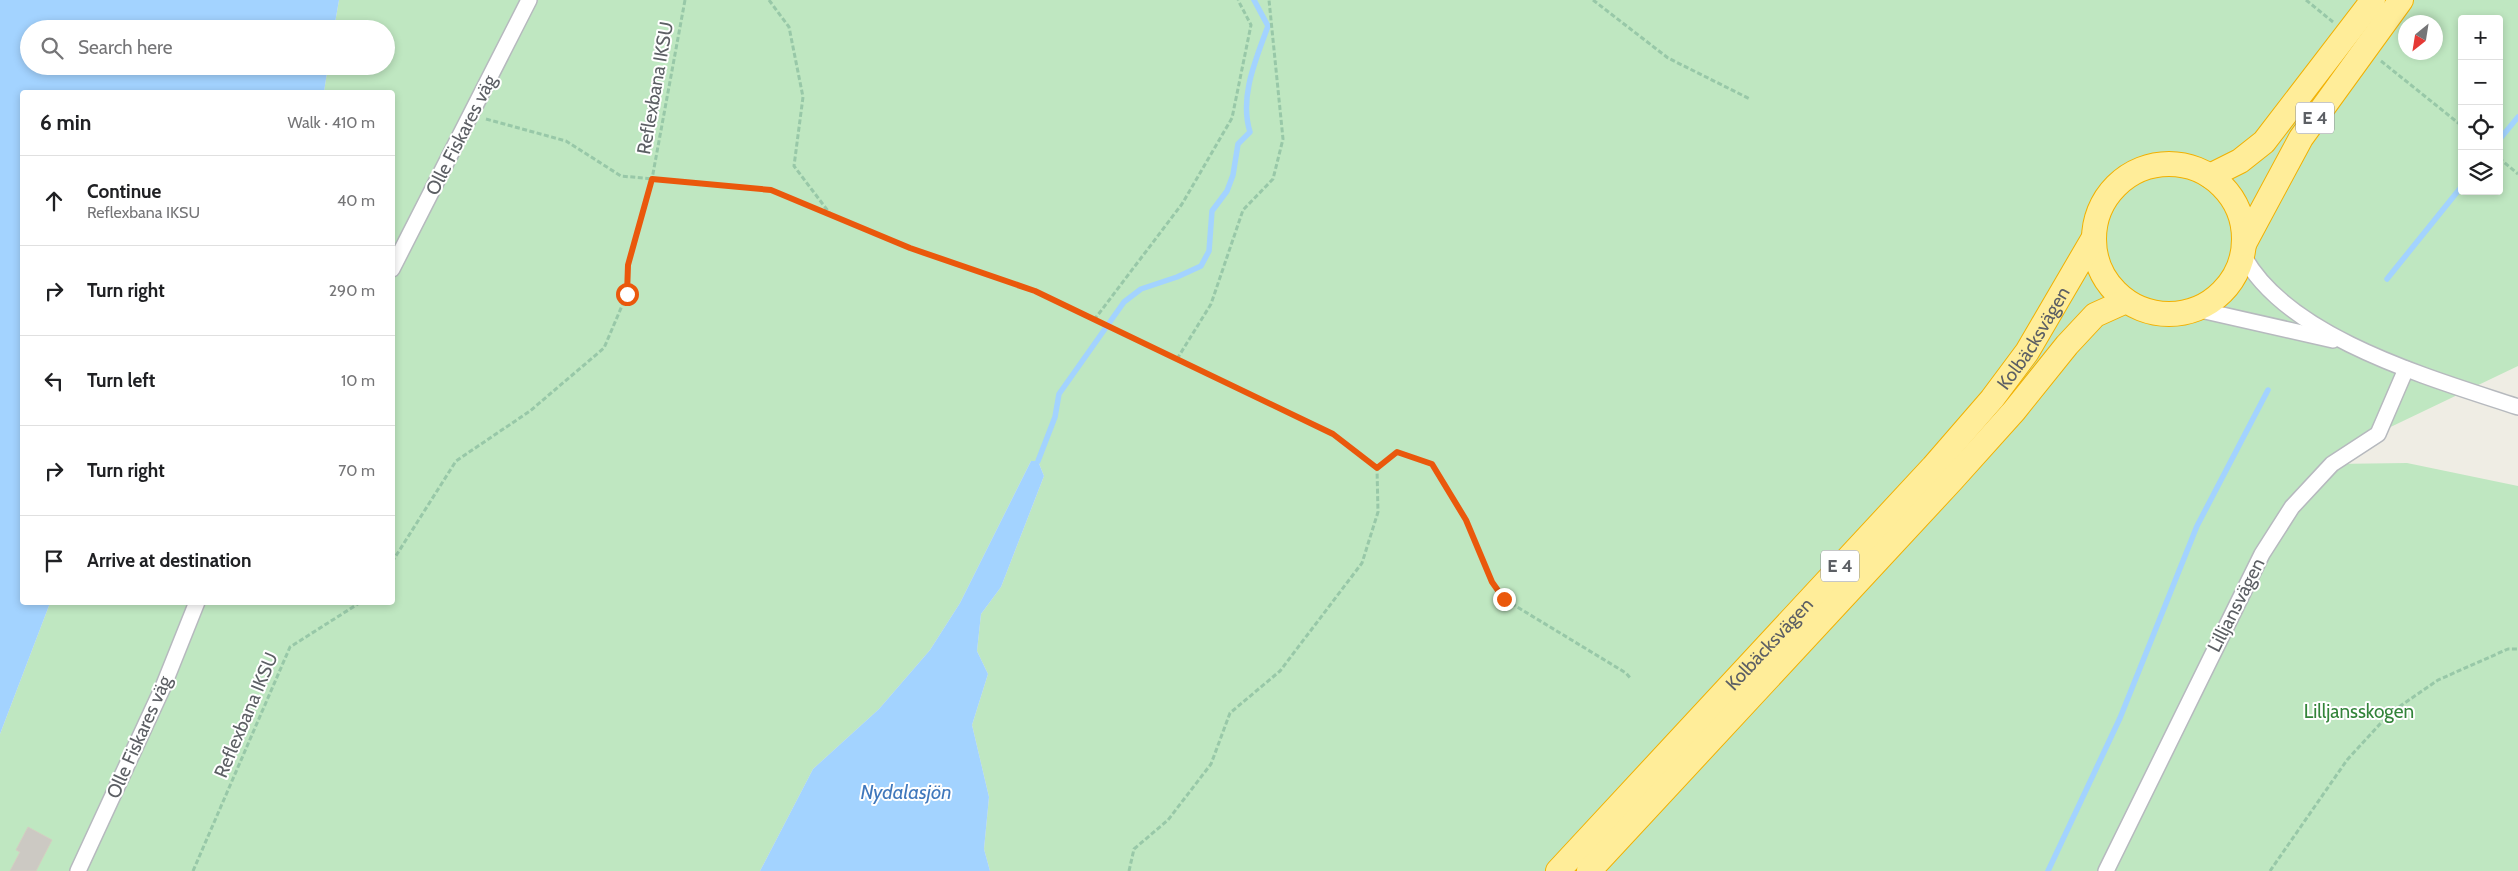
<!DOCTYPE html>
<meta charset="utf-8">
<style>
body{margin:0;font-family:Cabin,sans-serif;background:#f2f2f2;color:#202124}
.controls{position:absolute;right:15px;top:15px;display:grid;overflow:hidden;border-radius:5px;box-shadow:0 2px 8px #0003}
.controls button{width:45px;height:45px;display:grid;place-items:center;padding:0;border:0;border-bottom:1px solid #e0e0e0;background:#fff;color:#202124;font:25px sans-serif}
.compass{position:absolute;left:2398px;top:15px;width:45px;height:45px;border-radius:50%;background:#fff;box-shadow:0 2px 8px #0003;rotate:210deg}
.stop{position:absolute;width:15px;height:15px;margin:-11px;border:4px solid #ea580c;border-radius:50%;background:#fff}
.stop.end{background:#ea580c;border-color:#fff;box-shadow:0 1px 5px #0008}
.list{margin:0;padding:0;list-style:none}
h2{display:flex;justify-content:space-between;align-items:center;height:65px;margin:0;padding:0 20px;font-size:21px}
h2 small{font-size:16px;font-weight:400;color:#757577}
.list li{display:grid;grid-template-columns:32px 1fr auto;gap:15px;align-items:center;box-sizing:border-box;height:90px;padding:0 20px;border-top:1px solid #e0e0e0}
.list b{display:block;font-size:19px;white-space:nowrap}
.list p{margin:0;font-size:16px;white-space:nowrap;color:#757577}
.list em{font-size:16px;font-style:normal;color:#757577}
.icon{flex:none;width:28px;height:28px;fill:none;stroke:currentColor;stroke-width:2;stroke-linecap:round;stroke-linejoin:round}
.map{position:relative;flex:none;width:2518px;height:871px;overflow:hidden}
.search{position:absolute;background:#fff;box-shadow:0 2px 8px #0003;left:20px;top:20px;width:375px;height:55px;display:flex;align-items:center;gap:12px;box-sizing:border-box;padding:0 18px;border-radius:28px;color:#757577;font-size:19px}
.panel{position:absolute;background:#fff;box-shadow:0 2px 8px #0003;left:20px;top:90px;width:375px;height:515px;border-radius:5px}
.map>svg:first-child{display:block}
.green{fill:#bfe7c1;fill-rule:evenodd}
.water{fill:#a3d3ff}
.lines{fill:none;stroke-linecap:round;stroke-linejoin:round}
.stream{stroke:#a3d3ff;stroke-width:5.5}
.building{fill:#ccc9c3;stroke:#d3cfc2}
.minor-casing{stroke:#b6b9be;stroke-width:18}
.trunk-casing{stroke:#f2b000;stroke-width:26}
.path{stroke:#98c8a8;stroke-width:3;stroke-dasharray:5 2.5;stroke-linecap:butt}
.minor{stroke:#fff;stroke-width:15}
.trunk{stroke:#ffed99;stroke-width:24}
.route{stroke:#ea580c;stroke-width:6}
.labels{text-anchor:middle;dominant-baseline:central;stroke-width:4;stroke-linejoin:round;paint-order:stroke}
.shield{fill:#fff;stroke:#8d8f92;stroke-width:1}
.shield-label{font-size:18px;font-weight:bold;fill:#5c5f64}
.street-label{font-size:19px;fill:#5c5f64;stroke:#fff}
.park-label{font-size:19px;fill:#33843a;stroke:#fff}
.water-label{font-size:20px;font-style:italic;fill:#4078bc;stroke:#fff}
</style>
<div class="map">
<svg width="2518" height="871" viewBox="0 0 2518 871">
<rect width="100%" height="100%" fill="#efede4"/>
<path class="green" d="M339,0h2179v366l-140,67 -45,31 74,-1 111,23v385h-1528l-6,-22 5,-52 -17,-72 16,-51 -11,-23 4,-37 20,-27 43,-111 -6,-15h-7l-71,142 -30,47 -51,59 -66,60 -53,102h-760v-137l50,-131 342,-1v-510h-68l4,-26h58v-37h-52zM2462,19h37v172h-37zM2406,22h30v30h-30z"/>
<g class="water">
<path d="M0,0h339l-5,29h-305v37h299l-4,26h-302v510l28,1 -50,131z"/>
<path d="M1031,461h7l6,15 -43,111 -20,27 -4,37 11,23 -16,51 17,72 -5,52 6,22h-230l53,-102 66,-60 51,-59 30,-47z"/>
</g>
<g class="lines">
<g class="stream">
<path d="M2499,140l19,-23"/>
<path d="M2387,279l75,-93"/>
<path d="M1038,461l17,-44 4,-23 65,-92 17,-13 36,-12 24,-11 8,-15 3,-40 15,-20 6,-16 5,-31 12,-12c-11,-35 6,-73 18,-106l-14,-26"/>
<path d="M2048,871l72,-153 77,-192 71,-136"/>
</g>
</g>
<path class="building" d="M28,827l24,13 -16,31h-26l10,-19 -4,-2z"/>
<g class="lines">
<g class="minor-casing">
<g id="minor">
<path d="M2242,253c43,85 192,126 276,154"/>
<path d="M392,269l137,-269"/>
<path d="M2196,309l137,31"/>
<path d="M78,871l85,-184 34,-85"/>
<path d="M2106,871l156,-317 30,-47 40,-43 46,-30 28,-65"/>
</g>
</g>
<g class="trunk-casing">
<g id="trunk">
<circle cx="2169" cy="239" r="75"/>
<path d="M2210,176l30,-15 24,-19 109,-142"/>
<path d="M2244,244l57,-106 100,-138"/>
<path id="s1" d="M1558,871l375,-404 59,-68 35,-47 66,-113"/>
<path d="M1589,871l363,-391 62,-69 53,-66 28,-30 31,-14"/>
</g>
</g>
<g class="path">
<path d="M769,0l20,27 14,70 -9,69 37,49"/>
<path d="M1593,0l75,58 82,41"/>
<path d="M2306,0l27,22"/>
<path d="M2381,61l81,65"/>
<path d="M486,119l80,22 55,35 150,14 139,58 125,43 298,143 44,34 20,-16 35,12 34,56 26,62 12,17 122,74 5,6"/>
<path d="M2499,158l19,16"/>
<path d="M1094,320l88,-116 50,-86 19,-93 -13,-25"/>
<path d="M1177,359l34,-55 32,-94 30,-31 10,-40 -14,-139"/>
<path d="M392,562l64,-101 74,-50 74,-63 23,-54 1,-29 24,-86 33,-179"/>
<path d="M193,871l97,-224 71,-45"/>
<path d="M1129,871l5,-22 34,-29 43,-56 19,-51 50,-42 82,-108 16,-51 -1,-44"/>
<path d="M2270,871l77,-111 43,-47 48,-33 70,-31h10"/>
</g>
<use href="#minor" class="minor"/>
<use href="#trunk" class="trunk"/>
</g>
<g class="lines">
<path class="route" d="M627,294l1,-29 24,-86 119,11 139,58 125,43 298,143 44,34 20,-16 35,12 34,56 26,62 12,17"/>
</g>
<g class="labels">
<g class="shield">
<rect x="2296" y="102.5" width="38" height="31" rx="4"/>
<rect x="1821" y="550.5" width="38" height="31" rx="4"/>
</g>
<g class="shield-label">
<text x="2315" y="118">E 4</text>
<text x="1840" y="566">E 4</text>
</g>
<g class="street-label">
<text transform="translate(655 88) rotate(-80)">Reflexbana IKSU</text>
<text transform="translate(461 135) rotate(-63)">Olle Fiskares väg</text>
<text stroke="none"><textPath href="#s1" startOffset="715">Kolbäcksvägen</textPath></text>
<text transform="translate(2236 605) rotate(-63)">Lilljansvägen</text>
<text stroke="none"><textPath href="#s1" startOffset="310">Kolbäcksvägen</textPath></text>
<text transform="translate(246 715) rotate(-67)">Reflexbana IKSU</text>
<text transform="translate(139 737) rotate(-66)">Olle Fiskares väg</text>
</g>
<g class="park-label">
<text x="2359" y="711">Lilljansskogen</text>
</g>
<g class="water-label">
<text x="906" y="792">Nydalasjön</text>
</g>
</g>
</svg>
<div class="controls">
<button>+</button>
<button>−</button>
<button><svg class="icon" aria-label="locate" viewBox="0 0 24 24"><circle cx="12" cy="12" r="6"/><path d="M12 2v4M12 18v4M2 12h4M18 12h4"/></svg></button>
<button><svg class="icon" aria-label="layers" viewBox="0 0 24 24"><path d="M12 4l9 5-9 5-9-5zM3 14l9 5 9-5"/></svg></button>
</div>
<svg class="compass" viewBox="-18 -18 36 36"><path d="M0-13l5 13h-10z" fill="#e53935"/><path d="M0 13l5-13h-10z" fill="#757577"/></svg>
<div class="stop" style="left:627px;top:294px"></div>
<div class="stop end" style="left:1504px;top:599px"></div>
<div class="search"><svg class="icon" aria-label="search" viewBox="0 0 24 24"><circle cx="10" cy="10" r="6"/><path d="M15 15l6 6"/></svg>Search here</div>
<section class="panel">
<h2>6 min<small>Walk · 410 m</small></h2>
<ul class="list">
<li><svg class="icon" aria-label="ahead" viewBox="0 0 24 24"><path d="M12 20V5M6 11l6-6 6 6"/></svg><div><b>Continue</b><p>Reflexbana IKSU</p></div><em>40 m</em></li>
<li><svg class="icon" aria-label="right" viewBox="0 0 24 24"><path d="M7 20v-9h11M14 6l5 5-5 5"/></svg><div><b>Turn right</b></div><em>290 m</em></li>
<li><svg class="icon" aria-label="left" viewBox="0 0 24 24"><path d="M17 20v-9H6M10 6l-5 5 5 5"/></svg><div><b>Turn left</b></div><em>10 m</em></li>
<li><svg class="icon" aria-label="right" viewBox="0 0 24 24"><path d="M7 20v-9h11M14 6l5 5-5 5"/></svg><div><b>Turn right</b></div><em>70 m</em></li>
<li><svg class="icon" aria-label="arrive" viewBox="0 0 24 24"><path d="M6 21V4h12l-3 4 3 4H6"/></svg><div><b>Arrive at destination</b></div></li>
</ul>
</section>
</div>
